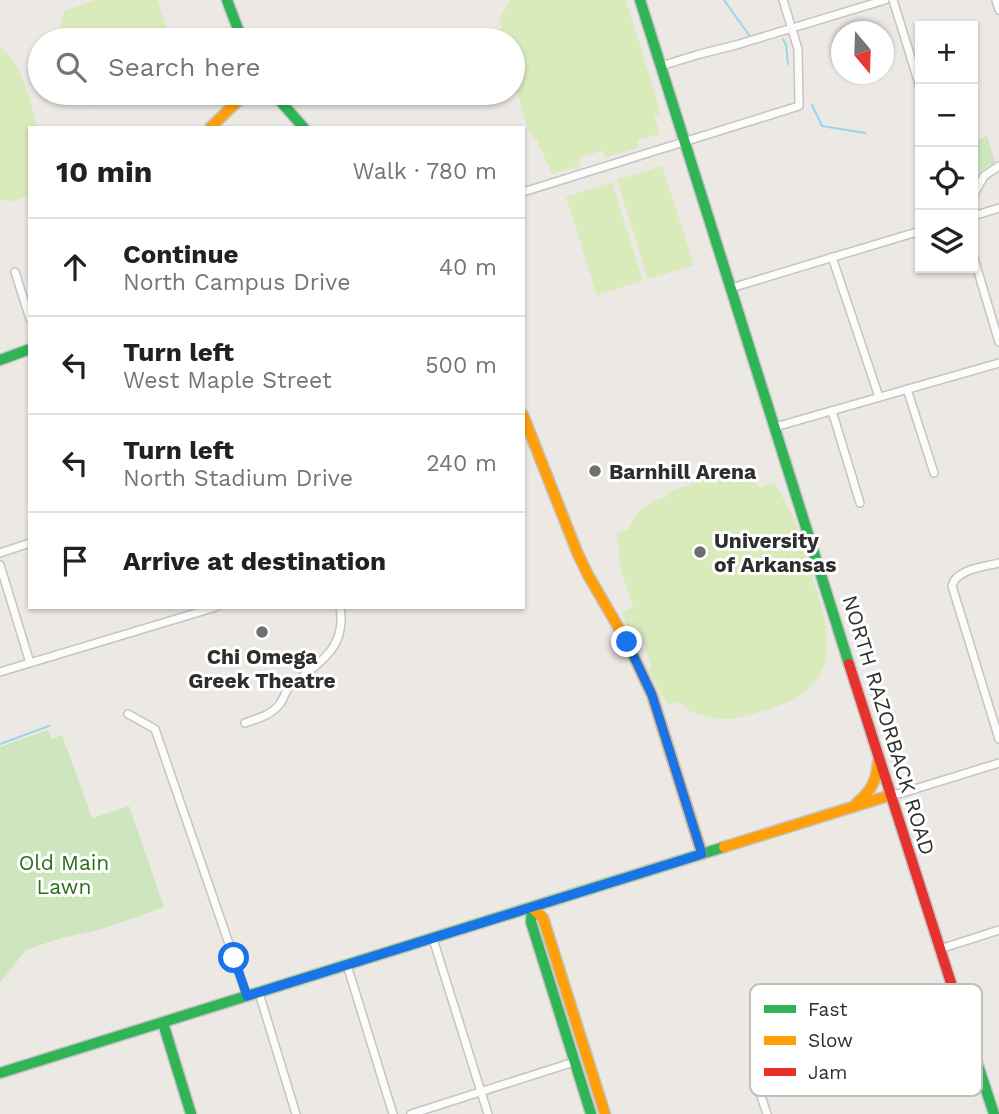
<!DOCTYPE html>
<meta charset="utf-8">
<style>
body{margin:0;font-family:"Work Sans",sans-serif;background:#f6f6f6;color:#202124}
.controls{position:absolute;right:21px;top:21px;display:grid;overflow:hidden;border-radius:0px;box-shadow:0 2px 5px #0004}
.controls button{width:63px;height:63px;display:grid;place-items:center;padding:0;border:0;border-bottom:2px solid #e0e0e0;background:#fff;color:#202124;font:35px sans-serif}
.compass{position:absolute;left:831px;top:21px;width:63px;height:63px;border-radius:50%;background:#fff;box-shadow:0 2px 5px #0004;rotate:161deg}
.stop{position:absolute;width:21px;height:21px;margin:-16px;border:5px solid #1a73e8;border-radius:50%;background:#fff}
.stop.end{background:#1a73e8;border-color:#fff;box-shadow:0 2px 7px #0008}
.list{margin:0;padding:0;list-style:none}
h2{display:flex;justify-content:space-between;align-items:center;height:91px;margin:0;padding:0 28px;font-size:30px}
h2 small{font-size:23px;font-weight:400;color:#757577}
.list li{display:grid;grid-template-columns:46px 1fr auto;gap:21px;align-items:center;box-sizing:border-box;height:98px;padding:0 28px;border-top:2px solid #e0e0e0}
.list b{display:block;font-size:26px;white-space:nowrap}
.list p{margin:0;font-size:23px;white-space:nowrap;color:#757577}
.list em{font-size:23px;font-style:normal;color:#757577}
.icon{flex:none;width:38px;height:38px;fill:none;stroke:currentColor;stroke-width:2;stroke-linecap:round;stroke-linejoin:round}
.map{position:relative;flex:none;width:999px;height:1114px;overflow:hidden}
.search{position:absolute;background:#fff;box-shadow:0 2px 5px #0004;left:28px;top:28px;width:497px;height:77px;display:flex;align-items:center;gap:18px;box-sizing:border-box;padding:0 24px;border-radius:38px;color:#757577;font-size:26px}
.panel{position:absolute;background:#fff;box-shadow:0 2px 5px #0004;left:28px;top:126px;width:497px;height:483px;border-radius:0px}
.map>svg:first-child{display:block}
.green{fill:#cee6be}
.pitch{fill:#d9eabb}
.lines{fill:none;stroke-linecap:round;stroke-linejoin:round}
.stream{stroke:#99d6ec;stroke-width:2}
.street-casing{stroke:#c5c4c5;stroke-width:10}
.fast-casing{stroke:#c5c4c5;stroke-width:13}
.slow-casing{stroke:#c5c4c5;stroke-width:13}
.jam-casing{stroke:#c5c4c5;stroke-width:13}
.street{stroke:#fcfcfb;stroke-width:7}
.fast{stroke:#30b455;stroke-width:10}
.slow{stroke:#ff9f0a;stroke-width:10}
.jam{stroke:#e5322d;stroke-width:10}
.route{stroke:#1a73e8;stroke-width:9}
.poi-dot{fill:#706f6e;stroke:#fff;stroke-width:2.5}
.labels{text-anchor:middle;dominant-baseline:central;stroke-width:6;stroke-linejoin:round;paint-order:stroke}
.poi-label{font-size:21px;font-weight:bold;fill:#2e2e2e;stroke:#fff;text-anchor:start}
.street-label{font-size:21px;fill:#2e2e2e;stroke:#fff}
.park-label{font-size:21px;fill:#2c6e1b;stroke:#fff}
.key{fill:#fff;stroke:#c0c0c0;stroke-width:2}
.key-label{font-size:19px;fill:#2e2e2e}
</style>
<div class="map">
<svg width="999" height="1114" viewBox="0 0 999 1114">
<rect width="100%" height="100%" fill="#ece8e4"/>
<g class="green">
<path d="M987,136l8,26 -14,9 -8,11v-41z"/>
<path d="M48,730l3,9 11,-4 30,83 37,-12 35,101 -65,23 -38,8 -35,12 -26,33v-236z"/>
</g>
<g class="pitch">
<path d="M97,0h60l14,40h-105l-6,-15 4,-14z"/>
<path d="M510,0h116l35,114 -7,2 6,18 -23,6 2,7 -34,11 -3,-7 -23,7 1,8 -28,8 -16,-36h-3l-2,-6h-2l-16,-52v-40h-12l-2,-4h2l-1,-6 2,-1 -3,-10z"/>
<path d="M0,48c21,10 32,59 38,80h-8v67l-16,6 -14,-1z"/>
<path d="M85,93h49l-44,13z"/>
<path d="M662,166l32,99 -46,14 -31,-99z"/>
<path d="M612,182l31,99 -46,14 -31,-98z"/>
<path d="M736,477l18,5 6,6 15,-5c5,12 13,22 18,33 8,18 12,38 18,56 19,59 36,112 -39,136 -38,12 -48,17 -87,1h4l-12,-8 -9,4 -20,-35 4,-2 -12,-37 -11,3 -7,-22 11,-4 -12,-37 -4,-38 12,-4c6,-18 20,-28 38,-33v-4l41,-13 2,4z"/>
</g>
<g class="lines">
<g class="stream">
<path d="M724,0l25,35"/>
<path d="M783,39l3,6 2,19"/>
<path d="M812,105l10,21 43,7"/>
<path d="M0,744l49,-18"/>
</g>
<g class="street-casing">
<g id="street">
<path d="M893,0l27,87"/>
<path d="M996,0l3,10"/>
<path d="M661,66l39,-12 36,-9 149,-45"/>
<path d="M523,192l276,-86 -1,-57 -15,-49"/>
<path d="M973,196l11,-20 15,-10"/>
<path d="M973,216l26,-8"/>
<path d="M973,255l26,87"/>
<path d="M832,257l47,140"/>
<path d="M15,272l15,47"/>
<path d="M731,288l189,-57"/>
<path d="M907,389l27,84"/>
<path d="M832,411l28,92"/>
<path d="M775,427l224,-64"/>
<path d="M0,553l30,-10"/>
<path d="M999,563c-15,4 -43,6 -47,23l47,153"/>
<path d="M0,565l30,98"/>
<path d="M0,672l216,-65"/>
<path d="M128,714l27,15 92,267"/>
<path d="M245,723c11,-4 26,-8 34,-18 5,-6 6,-14 11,-19 4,-4 9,-7 13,-10 25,-19 43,-35 37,-69"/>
<path d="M891,795l11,-2 97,-30"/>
<path d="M433,939l55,175"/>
<path d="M940,949l59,-19"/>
<path d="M347,965l46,149"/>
<path d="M259,993l37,121"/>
<path d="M758,1087l9,27"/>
<path d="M411,1114l163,-52"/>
</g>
</g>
<g class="fast-casing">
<g id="fast">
<path d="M227,0l15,40"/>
<path d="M640,0l209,664"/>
<path d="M273,93l31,35"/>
<path d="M0,360l30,-11"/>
<path d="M532,908l-1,14 60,192"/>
<path d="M951,983l43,131"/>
<path d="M163,1023l28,91"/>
<path d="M0,1073l724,-226"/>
</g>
</g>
<g class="slow-casing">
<g id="slow">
<path d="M210,128l36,-35"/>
<path d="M523,415l54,137 11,23 39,67 25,53 50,159"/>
<path d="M857,803c14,-12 20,-23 21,-41"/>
<path d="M724,847l167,-52"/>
<path d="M532,908l11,10 62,196"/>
</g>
</g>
<g class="jam-casing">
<path id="jam" d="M849,664l102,319"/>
</g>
<use href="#street" class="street"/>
<use href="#fast" class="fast"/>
<use href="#slow" class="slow"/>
<use href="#jam" class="jam"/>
</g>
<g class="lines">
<path class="route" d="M234,958l13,38 455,-142 -50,-159 -25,-53"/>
</g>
<g class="poi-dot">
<circle cx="595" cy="471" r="7"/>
<circle cx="700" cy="552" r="7"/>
<circle cx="262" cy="632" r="7"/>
</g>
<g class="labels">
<g class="poi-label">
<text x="609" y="471">Barnhill Arena</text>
<text x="714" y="540">University<tspan x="714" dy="24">of Arkansas</tspan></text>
<text x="262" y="656" text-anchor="middle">Chi Omega<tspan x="262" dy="24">Greek Theatre</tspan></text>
</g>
<g class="street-label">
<text transform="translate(889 725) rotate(73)">NORTH RAZORBACK ROAD</text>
</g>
<g class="park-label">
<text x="64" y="862">Old Main<tspan x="64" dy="24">Lawn</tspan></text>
</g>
</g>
<rect x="750" y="984" width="232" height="112" rx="10" class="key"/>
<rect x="764" y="1005" width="32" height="8" fill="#30b455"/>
<rect x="764" y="1036" width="32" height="9" fill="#ff9f0a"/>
<rect x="764" y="1068" width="32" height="8" fill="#e5322d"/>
<g class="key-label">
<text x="808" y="1016">Fast</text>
<text x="808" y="1047">Slow</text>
<text x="808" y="1079">Jam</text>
</g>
</svg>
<div class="controls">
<button>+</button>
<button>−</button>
<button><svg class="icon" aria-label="locate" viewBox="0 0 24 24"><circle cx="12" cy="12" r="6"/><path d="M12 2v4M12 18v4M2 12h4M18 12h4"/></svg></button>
<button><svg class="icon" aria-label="layers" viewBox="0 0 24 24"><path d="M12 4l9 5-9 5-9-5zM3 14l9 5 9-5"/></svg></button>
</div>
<svg class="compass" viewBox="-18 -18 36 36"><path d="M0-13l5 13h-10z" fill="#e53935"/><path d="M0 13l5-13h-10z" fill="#757577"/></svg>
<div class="stop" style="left:234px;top:958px"></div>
<div class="stop end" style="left:627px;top:642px"></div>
<div class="search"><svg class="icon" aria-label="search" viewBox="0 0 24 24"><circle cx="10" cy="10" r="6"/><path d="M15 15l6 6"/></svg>Search here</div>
<section class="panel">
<h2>10 min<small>Walk · 780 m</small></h2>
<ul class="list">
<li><svg class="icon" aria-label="ahead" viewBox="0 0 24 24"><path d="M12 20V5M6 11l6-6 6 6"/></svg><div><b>Continue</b><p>North Campus Drive</p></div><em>40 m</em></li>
<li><svg class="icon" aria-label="left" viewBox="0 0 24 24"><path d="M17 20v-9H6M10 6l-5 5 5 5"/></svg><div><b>Turn left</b><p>West Maple Street</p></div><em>500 m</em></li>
<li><svg class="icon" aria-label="left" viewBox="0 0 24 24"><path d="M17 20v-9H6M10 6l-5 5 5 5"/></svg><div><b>Turn left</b><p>North Stadium Drive</p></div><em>240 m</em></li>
<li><svg class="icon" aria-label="arrive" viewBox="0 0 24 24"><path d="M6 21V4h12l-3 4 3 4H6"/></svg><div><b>Arrive at destination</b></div></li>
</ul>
</section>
</div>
